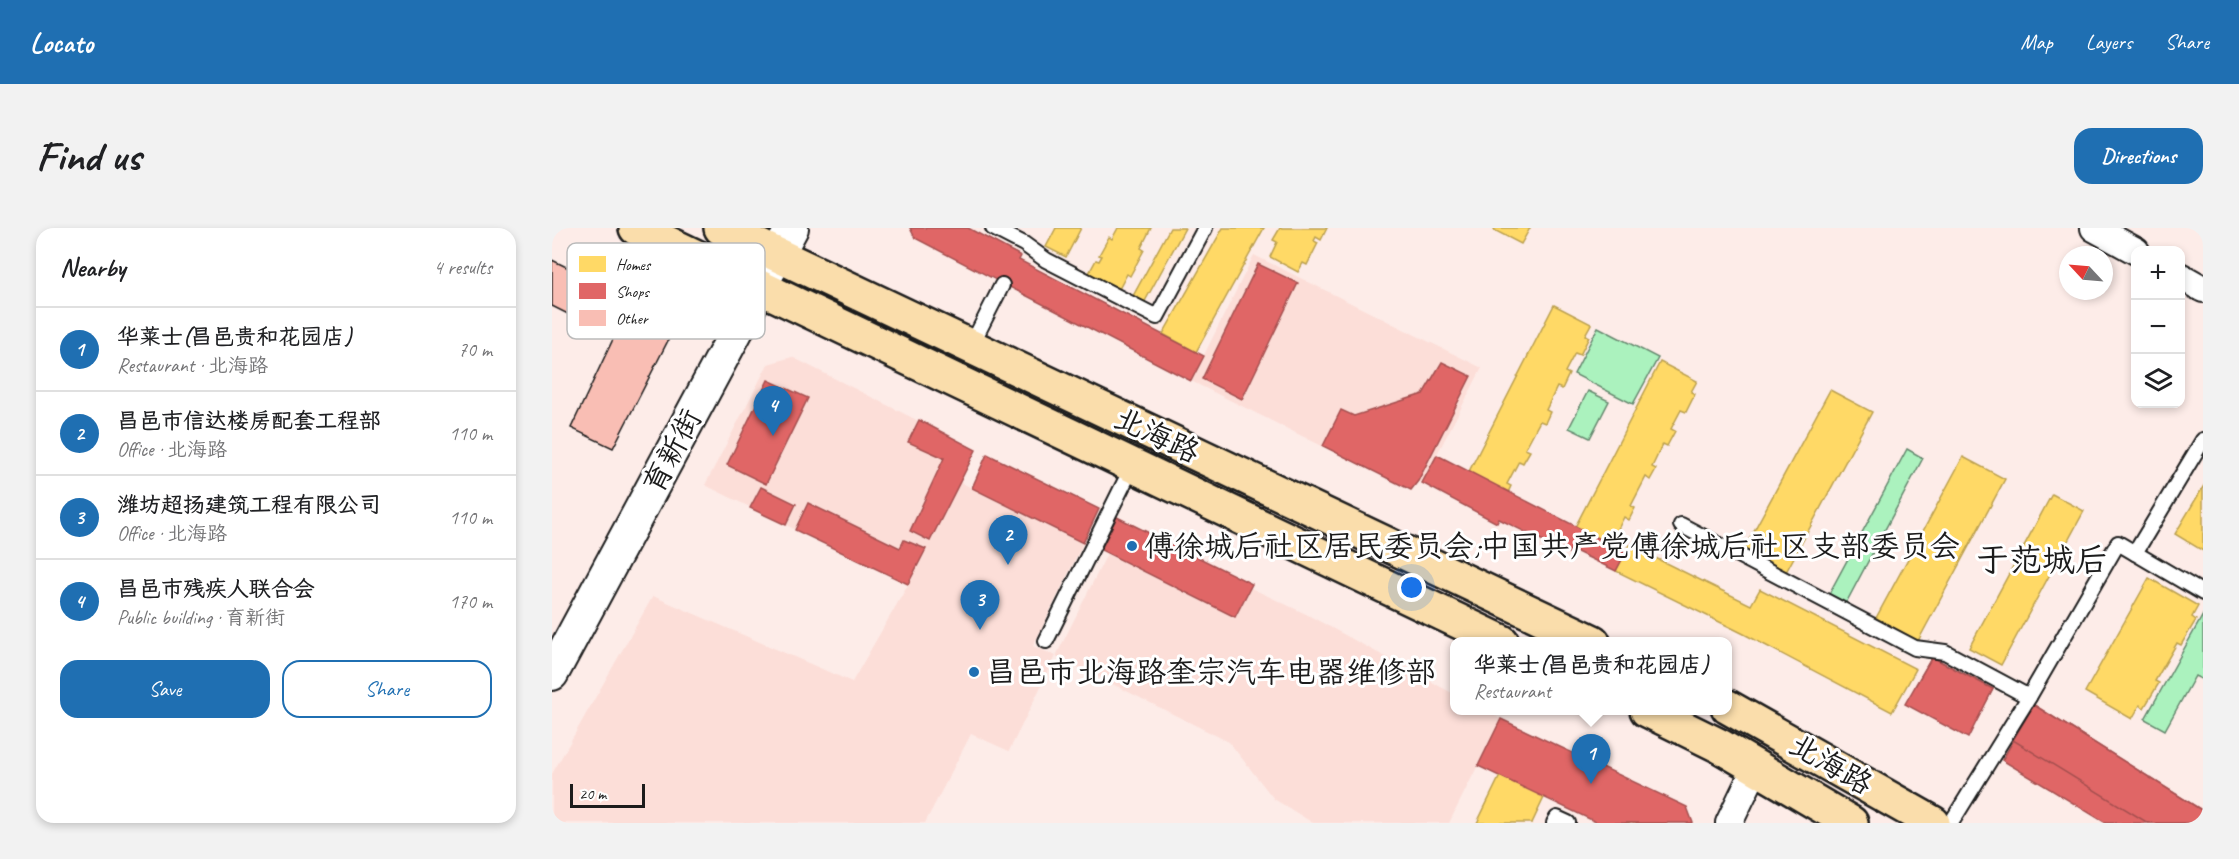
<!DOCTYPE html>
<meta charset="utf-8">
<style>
body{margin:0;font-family:Caveat,"LXGW WenKai TC",sans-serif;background:#f2f2f2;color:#202124}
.controls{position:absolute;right:18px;top:18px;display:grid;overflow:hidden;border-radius:12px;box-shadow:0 3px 9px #0003}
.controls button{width:54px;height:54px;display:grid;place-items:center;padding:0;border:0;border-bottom:2px solid #e0e0e0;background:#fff;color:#202124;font:30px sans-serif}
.compass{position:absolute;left:1507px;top:18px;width:54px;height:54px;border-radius:50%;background:#fff;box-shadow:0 3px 9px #0003;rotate:296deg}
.scale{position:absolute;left:18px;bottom:15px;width:75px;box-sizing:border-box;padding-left:6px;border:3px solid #1c1c1c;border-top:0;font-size:16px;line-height:21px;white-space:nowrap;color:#1c1c1c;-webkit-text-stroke:4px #fff;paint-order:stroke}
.you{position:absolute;left:860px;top:360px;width:21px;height:21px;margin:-15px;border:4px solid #fff;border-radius:50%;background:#1a73e8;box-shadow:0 0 0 9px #1a73e833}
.badge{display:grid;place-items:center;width:39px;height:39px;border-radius:50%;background:#1f6fb2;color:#fff;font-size:20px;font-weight:700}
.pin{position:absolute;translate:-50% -50px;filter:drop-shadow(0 2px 3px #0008)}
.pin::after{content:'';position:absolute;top:32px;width:21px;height:18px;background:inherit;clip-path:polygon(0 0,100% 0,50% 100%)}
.popup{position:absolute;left:898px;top:409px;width:282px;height:78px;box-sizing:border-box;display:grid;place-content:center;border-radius:12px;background:#fff;filter:drop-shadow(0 2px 4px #0005);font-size:20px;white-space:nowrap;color:#757577}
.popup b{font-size:22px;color:#202124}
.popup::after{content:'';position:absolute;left:50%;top:100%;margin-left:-12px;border:12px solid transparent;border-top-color:#fff}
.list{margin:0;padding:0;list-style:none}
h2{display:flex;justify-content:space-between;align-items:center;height:78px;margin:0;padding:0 24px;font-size:26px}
h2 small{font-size:20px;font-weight:400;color:#757577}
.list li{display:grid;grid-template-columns:39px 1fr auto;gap:18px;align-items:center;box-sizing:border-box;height:84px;padding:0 24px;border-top:2px solid #e0e0e0}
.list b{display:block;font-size:22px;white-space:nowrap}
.list p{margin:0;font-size:20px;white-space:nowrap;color:#757577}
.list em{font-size:20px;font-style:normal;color:#757577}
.actions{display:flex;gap:12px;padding:18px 24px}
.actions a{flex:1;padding:14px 0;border:2px solid #1f6fb2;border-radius:18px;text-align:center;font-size:21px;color:#1f6fb2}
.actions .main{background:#1f6fb2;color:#fff}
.icon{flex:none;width:33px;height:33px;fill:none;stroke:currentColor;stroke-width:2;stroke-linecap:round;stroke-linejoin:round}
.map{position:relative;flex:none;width:1651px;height:595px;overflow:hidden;border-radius:18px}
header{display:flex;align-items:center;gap:36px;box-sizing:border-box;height:84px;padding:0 30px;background:#1f6fb2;color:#fff}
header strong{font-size:28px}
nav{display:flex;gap:33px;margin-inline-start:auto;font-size:21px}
.intro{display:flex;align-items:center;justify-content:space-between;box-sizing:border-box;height:144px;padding:0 36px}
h1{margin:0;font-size:42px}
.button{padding:15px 27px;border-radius:18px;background:#1f6fb2;color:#fff;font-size:21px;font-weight:700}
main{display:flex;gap:36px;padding:0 36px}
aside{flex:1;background:#fff;border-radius:18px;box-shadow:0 3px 9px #0003}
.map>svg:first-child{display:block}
.built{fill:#fcded8}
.green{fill:#abf2be;stroke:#64876d;stroke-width:1.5}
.homes{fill:#ffd966;stroke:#bba050;stroke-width:1.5}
.shops{fill:#e06666;stroke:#a55050;stroke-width:1.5}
.building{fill:#f9beb4;stroke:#1c1c1c;stroke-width:1.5}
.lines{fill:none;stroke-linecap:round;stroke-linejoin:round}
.service-casing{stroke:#1c1c1c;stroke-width:18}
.minor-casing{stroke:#1c1c1c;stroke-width:30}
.tertiary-casing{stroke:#1c1c1c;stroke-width:36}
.primary-casing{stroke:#1c1c1c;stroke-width:38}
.service{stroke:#fff;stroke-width:14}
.minor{stroke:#fff;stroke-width:26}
.tertiary{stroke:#fff;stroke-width:32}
.primary{stroke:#faddab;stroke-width:33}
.poi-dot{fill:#1f6fb2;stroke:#fff;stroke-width:2}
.labels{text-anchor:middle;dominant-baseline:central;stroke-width:6;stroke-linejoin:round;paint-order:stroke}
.street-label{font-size:30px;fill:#1c1c1c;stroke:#fff}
.poi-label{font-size:30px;fill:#1c1c1c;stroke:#fff;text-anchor:start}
.quarter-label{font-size:33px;fill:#1c1c1c;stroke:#fff}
.key{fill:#fff;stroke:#bbb;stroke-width:1.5}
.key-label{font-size:16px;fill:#1c1c1c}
</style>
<header>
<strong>Locato</strong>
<nav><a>Map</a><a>Layers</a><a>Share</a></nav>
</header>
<div class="intro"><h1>Find us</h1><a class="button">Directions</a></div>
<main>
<aside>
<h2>Nearby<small>4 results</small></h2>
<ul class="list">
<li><span class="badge">1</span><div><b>华莱士(昌邑贵和花园店)</b><p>Restaurant · 北海路</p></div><em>70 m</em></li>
<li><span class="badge">2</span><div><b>昌邑市信达楼房配套工程部</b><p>Office · 北海路</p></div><em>110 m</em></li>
<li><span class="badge">3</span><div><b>潍坊超扬建筑工程有限公司</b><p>Office · 北海路</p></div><em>110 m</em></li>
<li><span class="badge">4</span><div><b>昌邑市残疾人联合会</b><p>Public building · 育新街</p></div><em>170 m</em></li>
</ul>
<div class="actions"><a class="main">Save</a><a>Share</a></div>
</aside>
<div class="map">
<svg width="1651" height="595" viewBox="0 0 1651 595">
<rect width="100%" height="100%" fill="#fdece8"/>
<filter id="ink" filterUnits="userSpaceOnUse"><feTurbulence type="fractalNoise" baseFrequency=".0167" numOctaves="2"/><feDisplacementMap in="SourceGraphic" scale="12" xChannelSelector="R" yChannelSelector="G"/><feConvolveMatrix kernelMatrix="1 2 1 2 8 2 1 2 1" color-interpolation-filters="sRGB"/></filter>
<g filter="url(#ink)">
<g class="built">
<path d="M702,27l228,113 -60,115 -4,-2 -7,9 -220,-109z"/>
<path d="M240,129l184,93 -16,32 123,61 -50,103 23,10 51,-102 128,63 16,-29 55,26 148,80v16l32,1 15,8 -52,104h-136l-39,-24 -45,-57 -173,-86 -47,95 -38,-17 -46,89h-373v-49l101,-178 199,86 56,-97 -203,-100 63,-121z"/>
</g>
<g class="green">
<path d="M1046,99l60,31 -25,46 -59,-30z"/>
<path d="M1036,163l21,10 -19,37 -21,-10z"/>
<path d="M1355,221l16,9 -77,145 -17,-9z"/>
<path d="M1651,387v65l-8,-4 -30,54 -20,-11z"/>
</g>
<g class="homes">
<path d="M504,0h25l-15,29 -20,-10z"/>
<path d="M566,0h33l-10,20 3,2 -14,26 -3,-2 -9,17 -30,-16 8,-15 3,1 3,-5 -3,-1 10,-18 3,2z"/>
<path d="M618,0h15l-41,75 -11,-7z"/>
<path d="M671,0h41l-68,124 -33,-18z"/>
<path d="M728,0h47l-6,12 -5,-3 -2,4 4,2 -11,22 -4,-2 -5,9 -28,-15 7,-15 -4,-2z"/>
<path d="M943,0h35l-9,16 -27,-14z"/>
<path d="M1002,77l37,19 -6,11 4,2 -9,18 -5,-2 -10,19 4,2 -7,15 -5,-2 -11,23 4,2 -5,11 -5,-2 -15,28 5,2 -7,12 -4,-2 -12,23 4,2 -6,13 -6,-3 -6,12 -34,-17z"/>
<path d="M1108,134l37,19 -6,11 4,2 -9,18 -5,-2 -10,19 4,2 -8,15 -4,-2 -11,23 4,2 -6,11 -4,-3 -15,29 4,2 -6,12 -5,-3 -18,36 -35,-18z"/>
<path d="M1278,162l42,22 -87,162 -42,-23z"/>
<path d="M1411,229l42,22 -87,162 -42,-23z"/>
<path d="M1651,259v64l-28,-17z"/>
<path d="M1500,266l32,17 -83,154 -32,-17z"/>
<path d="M1077,317l122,60 9,-16 156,80 -24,43 -150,-79 -126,-62z"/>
<path d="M1597,350l49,28 -6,11 4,3 -15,25 -4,-2 -22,38 4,2 -15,25 -4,-3 -8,14 -47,-27z"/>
<path d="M962,519l44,21 -26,55h-55z"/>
<path d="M1082,578l34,17h-43z"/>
</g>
<g class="shops">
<path d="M358,0h58l53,28 -2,4 185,96 -13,25 -276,-143z"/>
<path d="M706,36l40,19 -56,116 -40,-20z"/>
<path d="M890,134l29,14 -53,105 -7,9 -88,-44 18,-36 13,6 69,-22z"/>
<path d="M216,152l40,18 -42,86 -39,-19z"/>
<path d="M367,192l57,30 -46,91 -20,-10 34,-73 -36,-16z"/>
<path d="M435,226l112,55 -16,34 -111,-55z"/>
<path d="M885,227l189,97 -10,19 -45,-22 -3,4 -69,-34 -2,4 -75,-40z"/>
<path d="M209,259l35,17 -10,21 -36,-17z"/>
<path d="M256,275l92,45 4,-8 22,9 -18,35 -113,-54z"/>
<path d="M565,289l135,67 -17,33 -134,-67z"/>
<path d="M1380,429l61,32 -17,32 -61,-35z"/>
<path d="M1380,429l61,32 -25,49 -63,-34z"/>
<path d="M1482,477l169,106v12h-97l-104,-63z"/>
<path d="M1482,477l169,106v12h-55l-135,-83z"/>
<path d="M949,491l186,88 6,16h-95l-120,-57z"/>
</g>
<path class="building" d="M0,32l126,61 -65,127 -42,-20 43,-91 -62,-31z"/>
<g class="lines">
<g class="service-casing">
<g id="service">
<path d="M441,0l31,16 22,16 111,57 48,-89"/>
<path d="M419,118l31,-61"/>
<path d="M1129,297l234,123 30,4 84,45"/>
<path d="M1583,325l68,-113"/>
<path d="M494,413l87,-176"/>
<path d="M1002,595l3,-5 11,5"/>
<path d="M1399,595l78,-126 89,-154 85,50"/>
</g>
</g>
<g class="minor-casing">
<g id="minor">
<path d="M1542,0l42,23"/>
<path d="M1628,48l23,13"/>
<path d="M1177,595l27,-56"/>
</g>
</g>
<g class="tertiary-casing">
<path id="tertiary" d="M0,446l240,-446"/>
</g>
<g class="primary-casing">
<g id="primary">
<path d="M84,0l866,414"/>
<path d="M169,0l872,414"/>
<path d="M1176,479l205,116"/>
<path d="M1095,482l73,36 131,77"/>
</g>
</g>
<use href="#service" class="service"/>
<use href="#minor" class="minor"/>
<use href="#tertiary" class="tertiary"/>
<use href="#primary" class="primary"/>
</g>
</g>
<g class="poi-dot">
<circle cx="580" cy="318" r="6"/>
<circle cx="422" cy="444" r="6"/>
</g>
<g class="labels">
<g class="street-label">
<text transform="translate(605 207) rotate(25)">北海路</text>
<text transform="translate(120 223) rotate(-62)">育新街</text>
<text transform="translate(1279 536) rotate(30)">北海路</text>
</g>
<g class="poi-label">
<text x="592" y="318">傅徐城后社区居民委员会;中国共产党傅徐城后社区支部委员会</text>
<text x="434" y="444">昌邑市北海路奎宗汽车电器维修部</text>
</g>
<g class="quarter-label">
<text x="1490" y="332">于范城后</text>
</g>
</g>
<rect x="15" y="15" width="198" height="96" rx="9" class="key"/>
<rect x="27" y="28" width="27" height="16" fill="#ffd966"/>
<rect x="27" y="55" width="27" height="16" fill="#e06666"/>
<rect x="27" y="82" width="27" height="16" fill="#f9beb4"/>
<g class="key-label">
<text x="64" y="42">Homes</text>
<text x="64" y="69">Shops</text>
<text x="64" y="96">Other</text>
</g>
</svg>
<div class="controls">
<button>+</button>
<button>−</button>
<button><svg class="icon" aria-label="layers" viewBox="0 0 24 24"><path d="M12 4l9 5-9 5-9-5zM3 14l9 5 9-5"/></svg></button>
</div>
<svg class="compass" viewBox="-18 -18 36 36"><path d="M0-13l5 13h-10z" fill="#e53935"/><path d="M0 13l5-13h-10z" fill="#757577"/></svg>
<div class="scale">20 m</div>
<div class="you"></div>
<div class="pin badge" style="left:1039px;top:556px">1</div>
<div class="popup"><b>华莱士(昌邑贵和花园店)</b>Restaurant</div>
<div class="pin badge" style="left:456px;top:337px">2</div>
<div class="pin badge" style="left:428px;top:402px">3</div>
<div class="pin badge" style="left:221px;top:208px">4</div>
</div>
</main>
